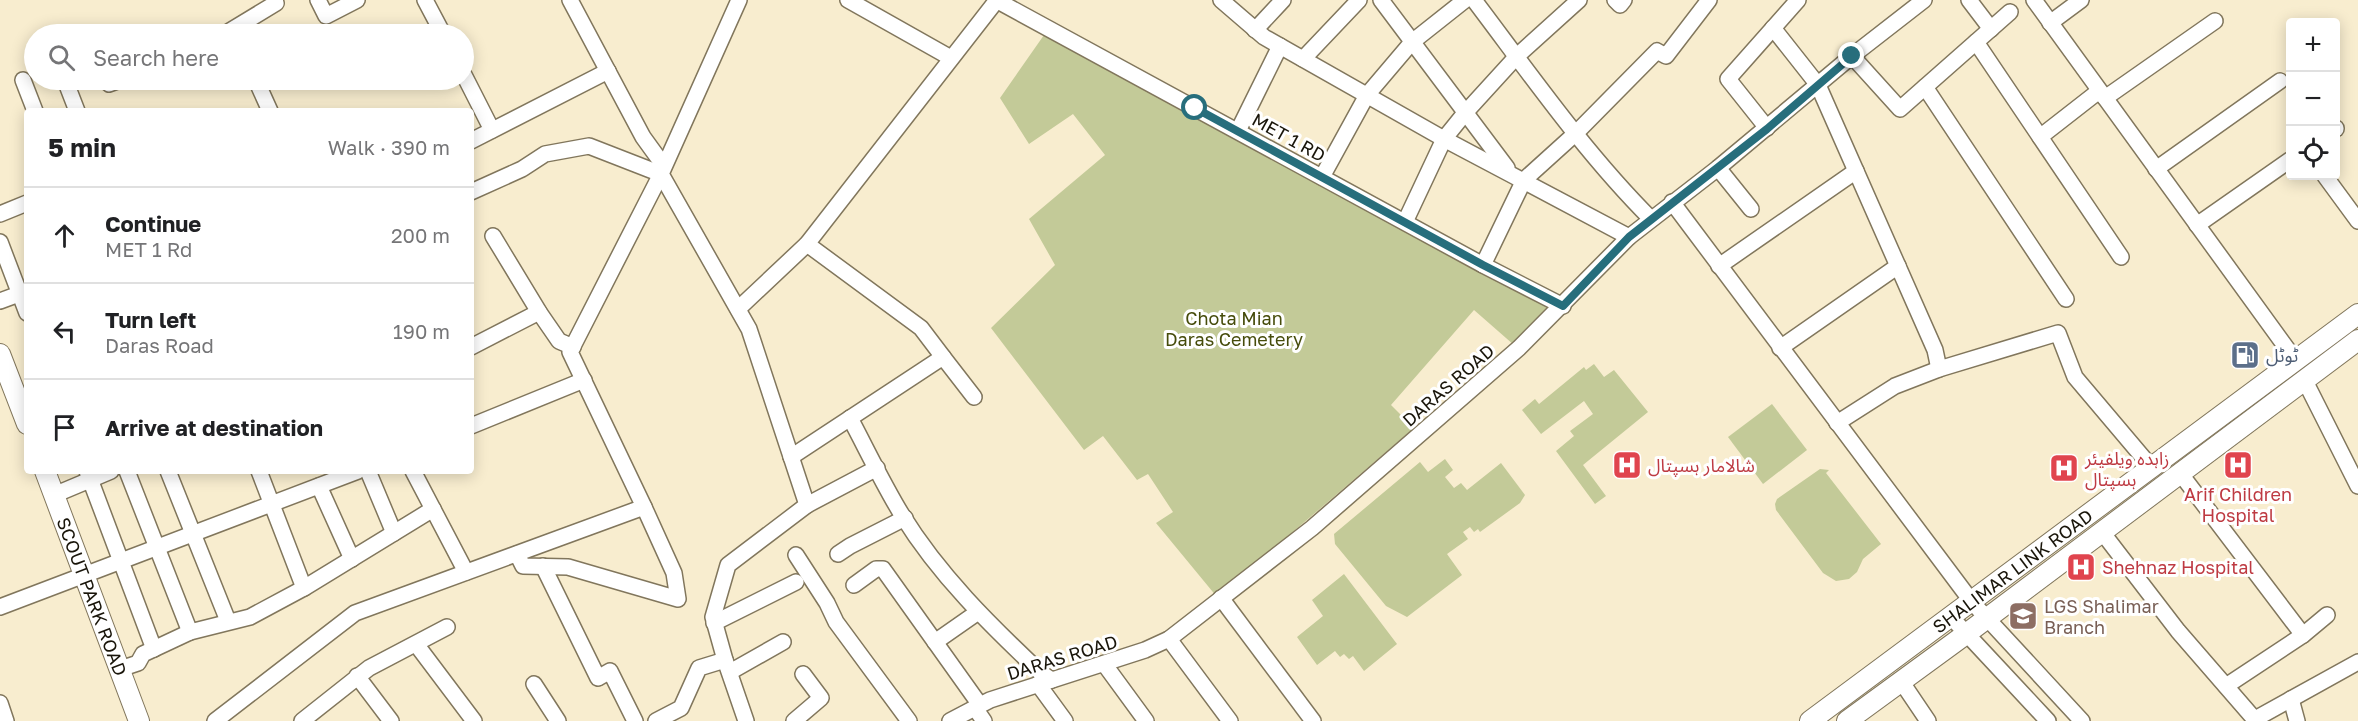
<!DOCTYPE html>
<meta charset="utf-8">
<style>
body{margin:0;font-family:"Golos Text","Noto Sans Arabic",sans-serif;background:#f6f6f6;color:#202124}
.controls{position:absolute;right:18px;top:18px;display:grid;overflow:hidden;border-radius:6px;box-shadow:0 3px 15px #0003}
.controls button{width:54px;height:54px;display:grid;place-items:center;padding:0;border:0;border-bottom:2px solid #e0e0e0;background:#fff;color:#202124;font:30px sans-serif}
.stop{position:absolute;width:18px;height:18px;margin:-14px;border:4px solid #276e7c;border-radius:50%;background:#fff}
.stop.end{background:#276e7c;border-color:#fff;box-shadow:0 2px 6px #0008}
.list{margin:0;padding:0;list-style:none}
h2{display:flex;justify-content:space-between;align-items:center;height:78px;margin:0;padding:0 24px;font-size:26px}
h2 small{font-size:20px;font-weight:400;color:#757577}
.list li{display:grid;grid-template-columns:39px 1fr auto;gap:18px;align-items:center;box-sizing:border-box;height:96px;padding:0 24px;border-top:2px solid #e0e0e0}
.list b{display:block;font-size:22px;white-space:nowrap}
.list p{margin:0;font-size:20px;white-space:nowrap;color:#757577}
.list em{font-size:20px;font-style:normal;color:#757577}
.icon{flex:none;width:33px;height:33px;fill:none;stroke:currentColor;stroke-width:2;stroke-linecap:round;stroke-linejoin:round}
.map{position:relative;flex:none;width:2358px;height:721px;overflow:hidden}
.search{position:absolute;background:#fff;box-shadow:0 3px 15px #0003;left:24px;top:24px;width:450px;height:66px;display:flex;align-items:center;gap:15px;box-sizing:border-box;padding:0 21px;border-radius:33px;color:#757577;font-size:22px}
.panel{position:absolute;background:#fff;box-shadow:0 3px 15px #0003;left:24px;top:108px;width:450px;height:366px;border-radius:6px}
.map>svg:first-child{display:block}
.green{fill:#c3ca98}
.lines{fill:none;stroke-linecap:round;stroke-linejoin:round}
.minor-casing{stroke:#81765c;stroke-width:18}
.major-casing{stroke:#81765c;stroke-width:22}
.minor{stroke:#fff;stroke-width:15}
.major{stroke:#fff;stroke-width:20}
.route{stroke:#276e7c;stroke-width:8}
.labels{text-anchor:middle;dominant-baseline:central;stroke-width:6;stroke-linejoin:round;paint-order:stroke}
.street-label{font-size:18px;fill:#19150a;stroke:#fff}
.park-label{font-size:18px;fill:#464c0b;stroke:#fff}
.service-label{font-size:18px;fill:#4e5e75;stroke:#fff;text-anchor:start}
.health-label{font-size:18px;fill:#be3a42;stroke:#fff;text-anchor:start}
.education-label{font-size:18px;fill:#785e54;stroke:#fff;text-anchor:start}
</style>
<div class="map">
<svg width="2358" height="721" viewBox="0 0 2358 721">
<rect width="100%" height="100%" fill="#f8edcf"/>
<g class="green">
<path d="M1044,35l512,271 -42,39 -40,-35 -83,95 23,23 -197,169 -61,-74 17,-11 -25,-38 -11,6 -34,-44 -19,14 -93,-122 64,-63 -26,-46 76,-64 -32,-41 -44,30 -29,-46z"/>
<path d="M1594,364l10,13 10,-7 34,42 -65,53 23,31 -11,8 -39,-53 18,-15 -4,-5 23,-17 -9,-13 -43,33 -19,-24 13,-11 4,5 45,-37 2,3z"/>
<path d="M1772,404l35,46 -44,34 -35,-47z"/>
<path d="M1445,459l8,11 -8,7 9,11 7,-5 6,7 34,-27 24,32 -5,8 -40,29 -2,-3 -4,3 -4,-5 -7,5 5,7 -21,15 15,21 -55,42 -21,-11 -51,-62 -1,-10 86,-72 8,10z"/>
<path d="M1820,469l9,1 -3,3 55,71 -18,15 -6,13 -8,7 -13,2 -13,-8 -47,-63 -1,-6 2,-5z"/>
<path d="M1344,574l53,70 -33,27 -11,-15 -4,3 -5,-5 -4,3 -5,-6 -18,14 -20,-28 26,-21 -11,-16z"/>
</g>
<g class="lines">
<g class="minor-casing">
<g id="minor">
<path d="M318,0l8,16 31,-16"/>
<path d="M425,0l18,34"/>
<path d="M570,0l73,137 21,29"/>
<path d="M739,0l-78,174 88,155 58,176 -79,60 -15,52 12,43 21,61"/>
<path d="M848,0l103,58"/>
<path d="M996,0l487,265 80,41"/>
<path d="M1221,0l43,37 180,102 185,98"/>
<path d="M1381,0l126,168"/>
<path d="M1474,0c56,74 111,153 177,219"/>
<path d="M1615,0l5,5 4,-5"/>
<path d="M1969,0l22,29"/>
<path d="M2034,0l262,361"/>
<path d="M2050,23l31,-23"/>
<path d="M1773,28l45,57 117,265 4,19 119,-36 17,44 77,91"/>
<path d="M1255,30l28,-30"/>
<path d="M225,34l51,-31 -1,-3"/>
<path d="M1976,42l145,215"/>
<path d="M1852,56l48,53 110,-97"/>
<path d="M1303,59l56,-59"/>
<path d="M464,75l28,55"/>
<path d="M23,80l12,31"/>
<path d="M65,80l12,31"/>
<path d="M256,80l14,31"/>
<path d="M109,84l11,-4"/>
<path d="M1925,87l141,212"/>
<path d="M2105,98l110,-77"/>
<path d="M1767,128l-39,-49 70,-79"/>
<path d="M2336,129v-1"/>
<path d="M1238,131l42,-85"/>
<path d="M2040,137l59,-46"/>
<path d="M471,141l137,-70"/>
<path d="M1718,168l33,41"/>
<path d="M2156,169l124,-88"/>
<path d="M2325,176l33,45"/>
<path d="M1322,177l45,-82 45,-53 53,-42"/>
<path d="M1672,202l300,400 110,119"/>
<path d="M0,214l27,-11"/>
<path d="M1405,222l39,-83 21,-26 52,-57 62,-56"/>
<path d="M2197,225l93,-65"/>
<path d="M493,236l46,76 20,29 14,6"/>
<path d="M0,242l27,71"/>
<path d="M807,244l114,84 22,29"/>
<path d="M1483,265l41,-85 52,-47 81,-82 9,5 43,-56"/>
<path d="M1719,266l137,-95"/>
<path d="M0,301l27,-10"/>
<path d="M738,309l69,-65 190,-244"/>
<path d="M471,347l68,-35"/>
<path d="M1780,348l118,-82"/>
<path d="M2304,379l54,107"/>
<path d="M850,418c17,32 33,66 52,97 37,60 88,110 139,158l11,7"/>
<path d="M1837,423l58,-37 44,-17"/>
<path d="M471,426l113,-46"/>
<path d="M791,457l152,-100 31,40"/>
<path d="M87,471l67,178"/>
<path d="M127,471l63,161"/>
<path d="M168,471l60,150"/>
<path d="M259,471l45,117"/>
<path d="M368,471l26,62"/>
<path d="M413,471l53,101"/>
<path d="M2180,473l123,162 24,-20"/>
<path d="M319,486l33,73"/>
<path d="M54,495l57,-24"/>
<path d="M807,505l70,-37"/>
<path d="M2102,532l76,99 78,90"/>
<path d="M517,554l6,12 45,1 110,32 -4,-26 -30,-66"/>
<path d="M838,554l12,-8 55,-28"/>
<path d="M796,555l31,48 9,19 73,99"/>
<path d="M543,566l55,112 12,-7 25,50"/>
<path d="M854,585l22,-16h7l97,136"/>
<path d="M1221,598l92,123"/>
<path d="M0,607l358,-136"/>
<path d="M1951,617l97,104"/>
<path d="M714,623l82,-41"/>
<path d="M1169,639l61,82"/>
<path d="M935,642l43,-30"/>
<path d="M416,644l58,77"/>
<path d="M1105,665l41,56"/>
<path d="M120,669l18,-6 5,-9 47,-22 60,-15 54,-29 129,-79"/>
<path d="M730,672l53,-30"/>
<path d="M357,676l34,45"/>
<path d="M1901,681l27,40"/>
<path d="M534,684l24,37"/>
<path d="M1038,684l27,37"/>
<path d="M2226,686l77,-51"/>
<path d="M2291,699l6,22"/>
<path d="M0,703l6,18"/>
<path d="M975,708l9,13"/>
<path d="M2255,719l103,-57"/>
<path d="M215,721l140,-108 289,-106 -74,-155 91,-178 -72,-28 -44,8 -23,15 -51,23"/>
<path d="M302,721l67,-53 78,-41"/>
<path d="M656,721l25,-13 18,-40 26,-8"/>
<path d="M794,721l27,-23 -18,-24"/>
<path d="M950,721l40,-21 155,-50 24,-11 143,-111 207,-180 110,-111 89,-69 134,-112 72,-56"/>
</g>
</g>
<g class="major-casing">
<g id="major">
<path d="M0,354l27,70"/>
<path id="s1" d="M45,471l94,250"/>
<path id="s2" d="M1810,721l548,-407"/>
<path d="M1847,721l119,-87 392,-294"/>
</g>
</g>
<use href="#minor" class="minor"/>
<use href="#major" class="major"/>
</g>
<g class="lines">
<path class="route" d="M1195,108l288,157 80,41 66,-69 138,-108 85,-73"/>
</g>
<defs>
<g id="fuel-square" transform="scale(1.5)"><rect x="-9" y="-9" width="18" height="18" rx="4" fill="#5c6f8a" stroke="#fff"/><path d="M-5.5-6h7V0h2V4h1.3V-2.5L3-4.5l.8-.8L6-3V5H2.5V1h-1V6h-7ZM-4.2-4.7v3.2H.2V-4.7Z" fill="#fff"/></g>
<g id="hospital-square" transform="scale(1.5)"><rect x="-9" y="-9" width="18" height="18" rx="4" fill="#e0444e" stroke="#fff"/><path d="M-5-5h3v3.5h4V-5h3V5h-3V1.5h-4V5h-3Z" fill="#fff"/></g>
<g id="school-square" transform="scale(1.5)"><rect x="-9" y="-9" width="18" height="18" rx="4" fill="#8d6e63" stroke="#fff"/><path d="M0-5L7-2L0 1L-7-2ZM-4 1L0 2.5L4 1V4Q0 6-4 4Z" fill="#fff"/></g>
</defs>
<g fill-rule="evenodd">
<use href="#fuel-square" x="2245" y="355"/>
<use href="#hospital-square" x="1627" y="465"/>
<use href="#hospital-square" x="2238" y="465"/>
<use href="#hospital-square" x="2064" y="468"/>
<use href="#hospital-square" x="2081" y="567"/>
<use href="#school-square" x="2023" y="616"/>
</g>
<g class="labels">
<g class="street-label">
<text transform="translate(1289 137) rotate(29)">MET 1 RD</text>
<text transform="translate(1448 385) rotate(-41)">DARAS ROAD</text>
<text stroke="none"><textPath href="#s2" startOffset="252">SHALIMAR LINK ROAD</textPath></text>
<text stroke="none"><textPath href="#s1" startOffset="134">SCOUT PARK ROAD</textPath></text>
<text transform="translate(1062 657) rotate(-17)">DARAS ROAD</text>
</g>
<g class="park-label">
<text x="1234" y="318">Chota Mian<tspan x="1234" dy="21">Daras Cemetery</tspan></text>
</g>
<g class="service-label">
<text x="2266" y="355">ٹوٹل</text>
</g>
<g class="health-label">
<text x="2085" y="458">زاہدہ ویلفیئر<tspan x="2085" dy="21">ہسپتال</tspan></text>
<text x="1648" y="465">شالامار ہسپتال</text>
<text x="2238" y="494" text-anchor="middle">Arif Children<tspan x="2238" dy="21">Hospital</tspan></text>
<text x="2102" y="567">Shehnaz Hospital</text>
</g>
<g class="education-label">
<text x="2044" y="606">LGS Shalimar<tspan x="2044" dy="21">Branch</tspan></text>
</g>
</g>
</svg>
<div class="controls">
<button>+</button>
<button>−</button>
<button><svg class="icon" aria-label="locate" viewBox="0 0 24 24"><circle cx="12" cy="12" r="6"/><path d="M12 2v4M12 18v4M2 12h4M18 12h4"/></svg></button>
</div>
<div class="stop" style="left:1195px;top:108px"></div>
<div class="stop end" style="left:1852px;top:56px"></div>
<div class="search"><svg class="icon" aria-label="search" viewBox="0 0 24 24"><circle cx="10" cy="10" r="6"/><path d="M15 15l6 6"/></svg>Search here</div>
<section class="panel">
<h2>5 min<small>Walk · 390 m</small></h2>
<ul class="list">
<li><svg class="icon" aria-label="ahead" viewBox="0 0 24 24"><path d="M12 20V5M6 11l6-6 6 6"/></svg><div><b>Continue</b><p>MET 1 Rd</p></div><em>200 m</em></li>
<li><svg class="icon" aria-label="left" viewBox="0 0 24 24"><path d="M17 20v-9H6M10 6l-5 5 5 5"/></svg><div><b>Turn left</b><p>Daras Road</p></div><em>190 m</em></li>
<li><svg class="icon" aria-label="arrive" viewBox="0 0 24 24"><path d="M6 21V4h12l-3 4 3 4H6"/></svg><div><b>Arrive at destination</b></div></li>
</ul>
</section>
</div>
